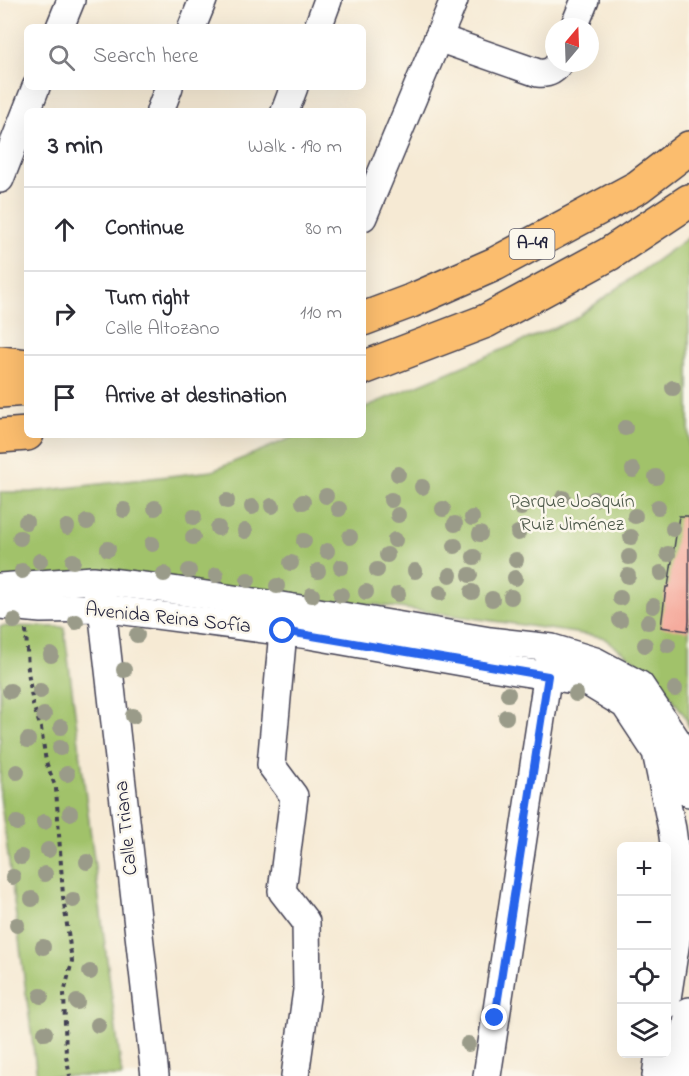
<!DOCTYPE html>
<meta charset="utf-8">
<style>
body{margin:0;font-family:"Indie Flower",sans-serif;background:#f2f2f3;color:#2b2b33}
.controls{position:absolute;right:18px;bottom:18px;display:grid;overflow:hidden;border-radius:9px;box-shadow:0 6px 24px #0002}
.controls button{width:54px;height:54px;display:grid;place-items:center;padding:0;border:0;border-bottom:2px solid #e1e1e2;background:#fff;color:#2b2b33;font:30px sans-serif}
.compass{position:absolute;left:545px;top:18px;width:54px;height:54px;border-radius:50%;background:#fff;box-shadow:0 6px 24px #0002;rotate:19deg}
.stop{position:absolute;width:18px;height:18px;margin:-14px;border:4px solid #2563eb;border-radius:50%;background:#fff}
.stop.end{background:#2563eb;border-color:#fff;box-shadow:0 2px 6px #0008}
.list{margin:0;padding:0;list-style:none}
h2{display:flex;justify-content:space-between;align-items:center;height:78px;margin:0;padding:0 24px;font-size:26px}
h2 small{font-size:20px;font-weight:400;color:#7c7c81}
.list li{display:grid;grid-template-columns:39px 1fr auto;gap:18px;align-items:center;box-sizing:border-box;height:84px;padding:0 24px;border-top:2px solid #e1e1e2}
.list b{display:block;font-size:22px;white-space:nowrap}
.list p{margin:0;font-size:20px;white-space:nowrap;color:#7c7c81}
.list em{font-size:20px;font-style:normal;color:#7c7c81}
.icon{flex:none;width:33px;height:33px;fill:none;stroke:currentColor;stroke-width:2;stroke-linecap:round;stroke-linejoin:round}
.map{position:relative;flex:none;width:689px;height:1076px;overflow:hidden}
.search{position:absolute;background:#fff;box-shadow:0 6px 24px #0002;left:24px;top:24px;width:342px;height:66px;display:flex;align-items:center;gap:15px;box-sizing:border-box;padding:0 21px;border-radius:9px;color:#7c7c81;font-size:22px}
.panel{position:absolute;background:#fff;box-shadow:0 6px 24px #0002;left:24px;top:108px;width:342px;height:330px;border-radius:9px}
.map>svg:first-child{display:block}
.green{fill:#a1c26a;stroke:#627252;stroke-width:1.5}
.building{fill:#f5ab9d}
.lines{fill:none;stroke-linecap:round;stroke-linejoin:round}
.minor-casing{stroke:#424052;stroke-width:30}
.highway-casing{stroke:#424052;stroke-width:36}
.path{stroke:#424052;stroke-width:4;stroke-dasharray:4.5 4.5;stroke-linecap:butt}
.minor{stroke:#fff;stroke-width:27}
.highway{stroke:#fbbd6e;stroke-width:33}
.tree{fill:#9a9b89}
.route{stroke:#2563eb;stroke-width:8}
.labels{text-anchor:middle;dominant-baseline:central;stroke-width:5;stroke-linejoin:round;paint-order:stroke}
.shield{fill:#fbf7ec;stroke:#636270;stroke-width:1.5}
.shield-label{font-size:18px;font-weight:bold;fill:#22223b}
.park-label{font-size:20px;fill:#4e5a4b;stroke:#fbf7ec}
.street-label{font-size:20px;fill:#22223b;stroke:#fbf7ec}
</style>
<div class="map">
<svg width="689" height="1076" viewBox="0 0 689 1076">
<rect width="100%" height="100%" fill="#fbf7ec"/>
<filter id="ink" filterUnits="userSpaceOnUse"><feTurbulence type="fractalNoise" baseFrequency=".0167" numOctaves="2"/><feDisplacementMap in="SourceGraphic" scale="12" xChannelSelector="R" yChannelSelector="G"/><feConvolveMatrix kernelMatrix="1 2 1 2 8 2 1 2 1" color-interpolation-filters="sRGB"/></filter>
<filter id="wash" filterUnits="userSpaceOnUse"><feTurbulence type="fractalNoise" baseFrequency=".008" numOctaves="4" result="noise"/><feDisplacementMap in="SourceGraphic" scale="24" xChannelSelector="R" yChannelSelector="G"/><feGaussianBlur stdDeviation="1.35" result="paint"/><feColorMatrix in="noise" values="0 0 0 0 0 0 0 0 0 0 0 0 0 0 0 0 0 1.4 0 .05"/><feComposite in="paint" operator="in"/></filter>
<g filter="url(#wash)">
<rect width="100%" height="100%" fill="#f6ead4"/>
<g class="green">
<path d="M689,237v491l-4,-12 -26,-35 1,-2 -1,-1 -57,-41 -80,-12 -145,-20 -377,-23v-90h31l181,-21 86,-36h65v-27l210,-88z"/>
<path d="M0,626l64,1 58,449h-85l-37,-281z"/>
</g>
<g id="blocks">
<path class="building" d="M679,516h10v105l-1,10 -27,-4 5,-40h2z"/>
</g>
</g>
<g filter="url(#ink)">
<use href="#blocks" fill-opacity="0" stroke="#424052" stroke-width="1.5"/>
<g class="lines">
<g class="minor-casing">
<g id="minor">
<path d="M60,27l11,-27"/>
<path d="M192,27l11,-27"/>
<path d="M318,27l10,-27"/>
<path d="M574,27l11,-27"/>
<path d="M438,38l100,35c10,1 16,-2 21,-10"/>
<path d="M160,111l9,-24"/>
<path d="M285,111l9,-24"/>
<path d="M0,179l36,-92"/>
<path d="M363,217l91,-217"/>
<path d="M0,587l93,-7 66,8 142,21 189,32 62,7 43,13 45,24 38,57 11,51"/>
<path d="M97,592l5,16 53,468"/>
<path d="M0,605l41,4 61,-1 207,27 176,31 102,16 38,23 31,47 16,77 10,73 -16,103"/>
<path d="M283,631l-12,134 23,31 -12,95 24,31 1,68 -12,86"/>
<path d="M487,1076l63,-417"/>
<path d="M656,1076l3,-22"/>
<path d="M679,1076l10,-65"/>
</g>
</g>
<g class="highway-casing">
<g id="highway">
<path d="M363,319l48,-18 84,-37 143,-77 51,-39"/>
<path d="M0,363l27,3"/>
<path d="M363,368l123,-47 123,-67 80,-53"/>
<path d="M0,391l27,-2"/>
<path d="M0,436l27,-2"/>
</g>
</g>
<path class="path" d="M26,630l2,41 5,34 8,23 5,34 10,26 7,108 9,65 -8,32 2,63 4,20"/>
<use href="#minor" class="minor"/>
<use href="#highway" class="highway"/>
</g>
<g class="tree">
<circle cx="673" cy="388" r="8"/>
<circle cx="625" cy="428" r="8"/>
<circle cx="633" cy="470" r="8"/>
<circle cx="398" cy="474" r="8"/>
<circle cx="656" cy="477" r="8"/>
<circle cx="422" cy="487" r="8"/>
<circle cx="326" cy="496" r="8"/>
<circle cx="563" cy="498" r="8"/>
<circle cx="594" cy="499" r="8"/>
<circle cx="391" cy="500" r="8"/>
<circle cx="227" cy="501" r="8"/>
<circle cx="303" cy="502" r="8"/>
<circle cx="272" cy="506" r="8"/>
<circle cx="252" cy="507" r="8"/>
<circle cx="658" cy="507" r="8"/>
<circle cx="155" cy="508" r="8"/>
<circle cx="521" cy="508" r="8"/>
<circle cx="339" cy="509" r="8"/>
<circle cx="443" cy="509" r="8"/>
<circle cx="124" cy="510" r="8"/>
<circle cx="398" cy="515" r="8"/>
<circle cx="635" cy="516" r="8"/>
<circle cx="194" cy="517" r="8"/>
<circle cx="472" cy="518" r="8"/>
<circle cx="26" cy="522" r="8"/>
<circle cx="87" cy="522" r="8"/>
<circle cx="455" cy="524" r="8"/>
<circle cx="67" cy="527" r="8"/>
<circle cx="218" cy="528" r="8"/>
<circle cx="673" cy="529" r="8"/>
<circle cx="245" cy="531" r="8"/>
<circle cx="518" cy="533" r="8"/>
<circle cx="480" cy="534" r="8"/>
<circle cx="193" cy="537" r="8"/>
<circle cx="350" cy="537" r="8"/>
<circle cx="631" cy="537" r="8"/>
<circle cx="20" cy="538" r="8"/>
<circle cx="395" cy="540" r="8"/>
<circle cx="304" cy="541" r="8"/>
<circle cx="152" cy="544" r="8"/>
<circle cx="455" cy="546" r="8"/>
<circle cx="108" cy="549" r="8"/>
<circle cx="327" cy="551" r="8"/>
<circle cx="668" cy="554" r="8"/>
<circle cx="387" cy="555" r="8"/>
<circle cx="474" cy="557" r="8"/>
<circle cx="629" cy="557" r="8"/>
<circle cx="516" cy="560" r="8"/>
<circle cx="40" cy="561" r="8"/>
<circle cx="73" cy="561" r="8"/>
<circle cx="291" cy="563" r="8"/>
<circle cx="341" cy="567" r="8"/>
<circle cx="377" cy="570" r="8"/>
<circle cx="22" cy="571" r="8"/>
<circle cx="189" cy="571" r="8"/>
<circle cx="318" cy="571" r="8"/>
<circle cx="415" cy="571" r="8"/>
<circle cx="661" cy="573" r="8"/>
<circle cx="164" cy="574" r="8"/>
<circle cx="216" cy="575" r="8"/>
<circle cx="450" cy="575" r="8"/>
<circle cx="470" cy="575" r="8"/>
<circle cx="628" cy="576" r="8"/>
<circle cx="515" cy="578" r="8"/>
<circle cx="248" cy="580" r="8"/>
<circle cx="277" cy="586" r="8"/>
<circle cx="366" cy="592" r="8"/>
<circle cx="472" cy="592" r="8"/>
<circle cx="440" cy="593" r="8"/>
<circle cx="398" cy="594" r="8"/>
<circle cx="312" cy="595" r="8"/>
<circle cx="341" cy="595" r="8"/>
<circle cx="511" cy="597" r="8"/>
<circle cx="620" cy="598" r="8"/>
<circle cx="492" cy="599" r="8"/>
<circle cx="653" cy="606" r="8"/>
<circle cx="620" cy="620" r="8"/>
<circle cx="14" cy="621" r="8"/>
<circle cx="76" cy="622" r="8"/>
<circle cx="648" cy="622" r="8"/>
<circle cx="137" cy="635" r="8"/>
<circle cx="645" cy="645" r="8"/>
<circle cx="668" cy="645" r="8"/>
<circle cx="51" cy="655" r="8"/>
<circle cx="124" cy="670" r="8"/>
<circle cx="675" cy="689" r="8"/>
<circle cx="10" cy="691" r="8"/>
<circle cx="40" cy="691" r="8"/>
<circle cx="508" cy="694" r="8"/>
<circle cx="576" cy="694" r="8"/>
<circle cx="44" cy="715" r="8"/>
<circle cx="133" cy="716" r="8"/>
<circle cx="506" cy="717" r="8"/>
<circle cx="61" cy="727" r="8"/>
<circle cx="28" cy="740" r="8"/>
<circle cx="60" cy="748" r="8"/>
<circle cx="17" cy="772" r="8"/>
<circle cx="67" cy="774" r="8"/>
<circle cx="70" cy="813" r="8"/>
<circle cx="44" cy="822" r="8"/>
<circle cx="17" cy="823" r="8"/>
<circle cx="48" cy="850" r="8"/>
<circle cx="21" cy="857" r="8"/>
<circle cx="87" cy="862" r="8"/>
<circle cx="45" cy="874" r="8"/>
<circle cx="13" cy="877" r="8"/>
<circle cx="32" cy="899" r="8"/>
<circle cx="73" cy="900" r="8"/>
<circle cx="17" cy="925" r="8"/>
<circle cx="43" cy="947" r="8"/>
<circle cx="90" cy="972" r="8"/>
<circle cx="41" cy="996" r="8"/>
<circle cx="77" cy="1002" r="8"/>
<circle cx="98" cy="1025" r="8"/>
<circle cx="45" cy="1033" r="8"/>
<circle cx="468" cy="1044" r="8"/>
</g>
</g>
<g class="lines" filter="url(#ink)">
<path class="route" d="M283,631l265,45 -53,342"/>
</g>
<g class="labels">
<rect class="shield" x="509.5" y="229" width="45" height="30" rx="4.5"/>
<g class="shield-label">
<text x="532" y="244">A-49</text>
</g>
<g class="park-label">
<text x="572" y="502">Parque Joaquín<tspan x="572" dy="23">Ruiz Jiménez</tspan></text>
</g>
<g class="street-label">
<text transform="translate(168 619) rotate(6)">Avenida Reina Sofía</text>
<text transform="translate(127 828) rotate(-96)">Calle Triana</text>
</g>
</g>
</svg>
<div class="controls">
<button>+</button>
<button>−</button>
<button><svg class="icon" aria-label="locate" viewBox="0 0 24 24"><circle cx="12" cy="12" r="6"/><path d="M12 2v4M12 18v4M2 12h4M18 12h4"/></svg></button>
<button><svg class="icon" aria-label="layers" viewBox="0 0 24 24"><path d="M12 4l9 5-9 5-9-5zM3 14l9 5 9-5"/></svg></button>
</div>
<svg class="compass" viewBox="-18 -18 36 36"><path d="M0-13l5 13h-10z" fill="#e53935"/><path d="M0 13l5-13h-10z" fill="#7c7c81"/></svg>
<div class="stop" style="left:283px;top:631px"></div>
<div class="stop end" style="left:495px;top:1018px"></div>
<div class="search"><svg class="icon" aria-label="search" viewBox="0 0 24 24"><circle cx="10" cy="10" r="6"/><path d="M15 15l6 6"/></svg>Search here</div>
<section class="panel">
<h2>3 min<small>Walk · 190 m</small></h2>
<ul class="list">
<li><svg class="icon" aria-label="ahead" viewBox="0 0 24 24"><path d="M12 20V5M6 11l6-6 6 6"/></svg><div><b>Continue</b></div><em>80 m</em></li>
<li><svg class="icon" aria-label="right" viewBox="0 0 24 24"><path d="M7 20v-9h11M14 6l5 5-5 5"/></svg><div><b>Turn right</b><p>Calle Altozano</p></div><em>110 m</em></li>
<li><svg class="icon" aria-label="arrive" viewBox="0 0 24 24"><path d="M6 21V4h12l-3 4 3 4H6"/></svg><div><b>Arrive at destination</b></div></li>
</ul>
</section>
</div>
